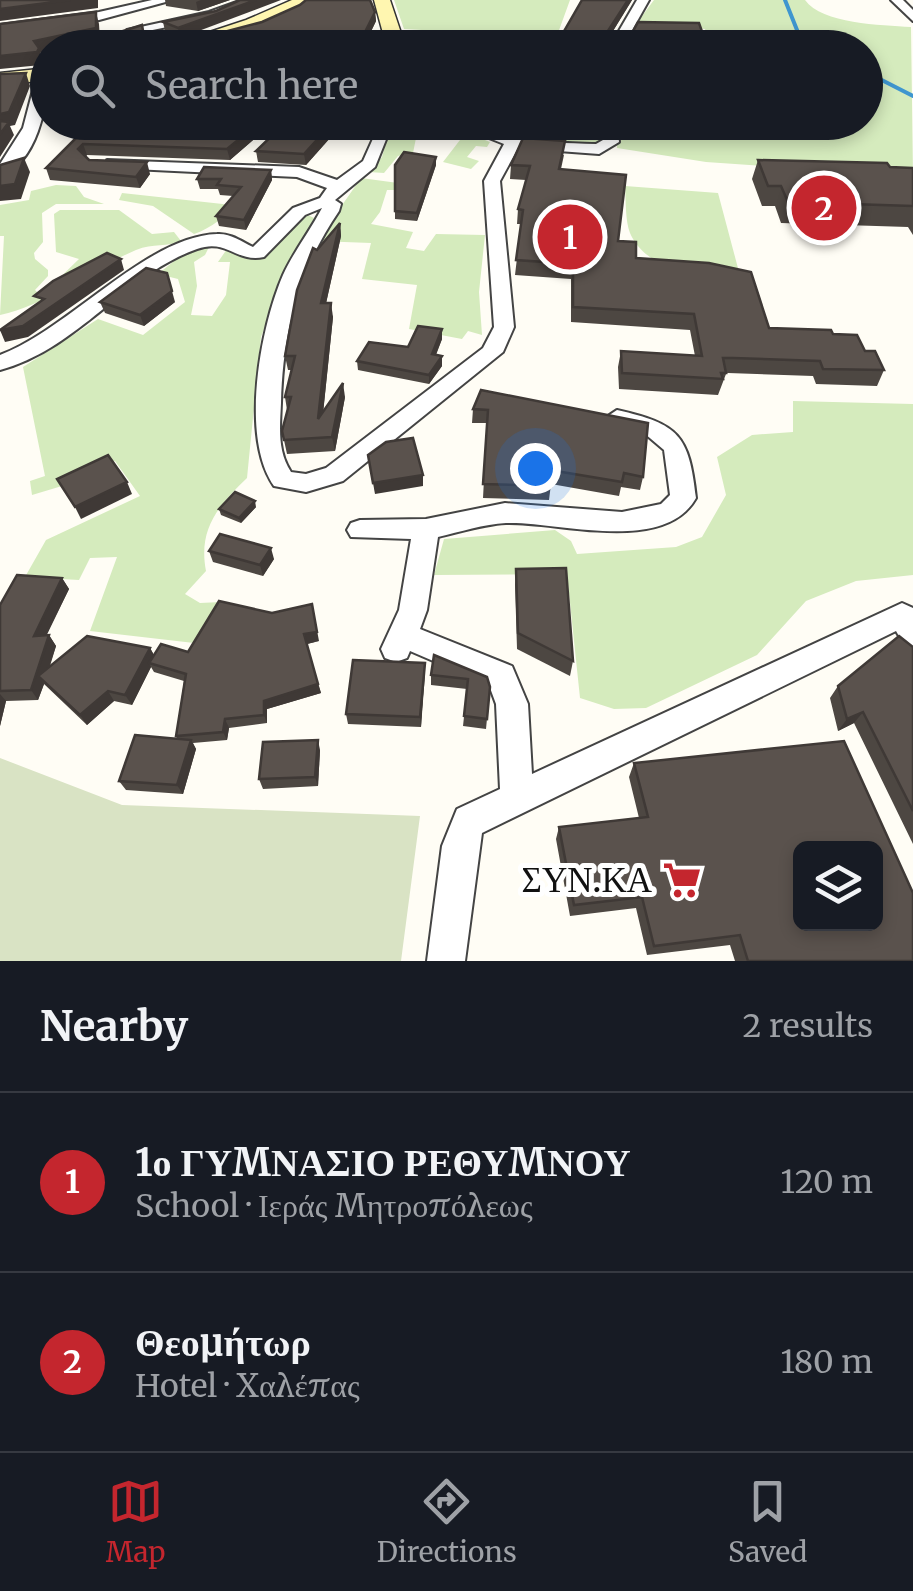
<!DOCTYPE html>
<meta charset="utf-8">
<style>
body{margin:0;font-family:Merriweather,serif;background:#242831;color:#f1f3f6}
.controls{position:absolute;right:30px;bottom:30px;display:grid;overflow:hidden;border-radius:15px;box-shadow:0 5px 15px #0003}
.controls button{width:90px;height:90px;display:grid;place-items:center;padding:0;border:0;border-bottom:2px solid #363941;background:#171b24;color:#f1f3f6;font:50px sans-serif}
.you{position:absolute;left:535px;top:468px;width:35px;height:35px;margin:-25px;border:8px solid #fff;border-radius:50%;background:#1a73e8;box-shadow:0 0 0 15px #1a73e833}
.badge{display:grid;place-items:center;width:65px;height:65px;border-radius:50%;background:#c4262e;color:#fff;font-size:32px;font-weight:700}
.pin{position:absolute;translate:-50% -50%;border:5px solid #fff;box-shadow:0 2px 10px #0006}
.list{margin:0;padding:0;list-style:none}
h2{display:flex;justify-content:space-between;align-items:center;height:130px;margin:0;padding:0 40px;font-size:42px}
h2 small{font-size:32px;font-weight:400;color:#9ea1a6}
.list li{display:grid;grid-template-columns:65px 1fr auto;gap:30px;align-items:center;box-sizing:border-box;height:180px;padding:0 40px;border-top:2px solid #363941}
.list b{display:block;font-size:38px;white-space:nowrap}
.list p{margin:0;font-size:32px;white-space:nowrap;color:#9ea1a6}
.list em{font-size:32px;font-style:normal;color:#9ea1a6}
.icon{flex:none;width:55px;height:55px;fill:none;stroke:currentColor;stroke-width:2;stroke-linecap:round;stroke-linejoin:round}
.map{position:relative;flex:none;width:913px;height:961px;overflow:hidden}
.search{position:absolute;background:#171b24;box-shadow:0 5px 15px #0003;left:30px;right:30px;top:30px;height:110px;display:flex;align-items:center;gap:25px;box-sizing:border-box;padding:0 35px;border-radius:55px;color:#9ea1a6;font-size:38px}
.sheet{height:490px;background:#171b24}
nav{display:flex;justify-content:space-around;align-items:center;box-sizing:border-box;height:140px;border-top:2px solid #363941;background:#171b24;font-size:28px;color:#9ea1a6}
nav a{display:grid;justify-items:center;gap:5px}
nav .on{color:#c4262e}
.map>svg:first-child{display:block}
.green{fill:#d5ebbd}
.cemetery{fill:#d9e3c4}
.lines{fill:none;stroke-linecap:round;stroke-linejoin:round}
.stream{stroke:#3f96cf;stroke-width:4}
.street-casing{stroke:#444;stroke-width:4}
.secondary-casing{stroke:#333;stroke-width:3}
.street{fill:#fff;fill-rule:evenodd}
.secondary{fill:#fff6b0;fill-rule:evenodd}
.wall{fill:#4d4742}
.shaded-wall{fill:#3f3936}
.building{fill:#5a524d;stroke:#3f3936;stroke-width:2.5;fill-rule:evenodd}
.labels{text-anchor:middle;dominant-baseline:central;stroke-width:10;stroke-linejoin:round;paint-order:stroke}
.near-poi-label{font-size:35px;fill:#111;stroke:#fff;text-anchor:end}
</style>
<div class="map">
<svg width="913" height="961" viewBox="0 0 913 961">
<rect width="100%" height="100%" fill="#fffdf5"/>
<g class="green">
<path d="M394,0h176l-16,44 59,3h-205l-1,-4 21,-3 -6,-10 -18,-1z"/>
<path d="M654,0h151c17,24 76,25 106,27l2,149 -207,-14 -89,-14 -1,-25 250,-1v-74l-174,-1 17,-1 -4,-17 -69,-5z"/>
<path d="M391,123h69l7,10 23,9 -3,5 -11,-1 -9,11 12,4 -8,8 -28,-7 17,-22 -44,-2 -3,15 -15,3 -14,17 -15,-1 13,-15z"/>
<path d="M481,123h119v21c-40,-3 -85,1 -119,-21z"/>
<path d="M361,178l37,5 -3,7h-8l-7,22 -9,12 42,8 -7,16 18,3 12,-17 49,1 -6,57 3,43 -14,-4 -6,8 -53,-10 8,-44 -55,-6 9,-36 -54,-2z"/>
<path d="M56,185l20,1 8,11 20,7h-48l-14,9 1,29 -9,11 1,6 13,11v6l-13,14 3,3 5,1 36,-35 -23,-7 -2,-38 6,-4h59l33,24 22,-2 7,9c-13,6 -28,2 -45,9 -45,19 -88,55 -136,65l4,-79h-4v-31l29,-5 2,-9z"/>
<path d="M625,186l93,7 25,94c-36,-10 -96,-14 -113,-54 -5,-12 -4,-33 -5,-47z"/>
<path d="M122,193l119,13c-18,9 -28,22 -47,28l-41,-28 -34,-6z"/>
<path d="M306,214l8,4 -31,60 -22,59 -14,141c-29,28 -49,51 -41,93l-21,23 15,9 21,-1 -27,41 -104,-12 27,-74 -27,1 -11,22 -54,-3 21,-37 94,-44 -25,-35 -53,25 -30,9 -2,-14 15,-5 -22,-109 75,-48 45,16 42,-33 -7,-23 -20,-5 26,-21 26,-8 -5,10 -11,7 3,24 -6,29 21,1 14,-21 4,-33h-12l9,-13 27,10 24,-16z"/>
<path d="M793,401l120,3v171l-57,6 -50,20 -49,54 -111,53 -32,1 -34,-11 -13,-124 -133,1 10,-36 111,-9 16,11 6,13 99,-7 26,-10 24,-42 -9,-38 35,-22 41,-3z"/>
</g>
<path class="cemetery" d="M0,758l122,47 298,11 -19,145h-401z"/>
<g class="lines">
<g class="stream">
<path d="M785,0l16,40 15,8"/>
<path d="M866,72l47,24"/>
</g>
<g class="street-casing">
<g id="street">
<path d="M152,0h21l-74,20 -99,13v-8l99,-13z"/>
<path d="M242,0h17l-43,17 -83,17 -6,-4 82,-18z"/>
<path d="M637,0h12l-27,48h-13z"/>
<path d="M891,0h12l10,10v11z"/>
<path d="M38,71h10c0,35 -11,91 -48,106v-13l23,-36z"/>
<path d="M321,122h72l-18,45 -40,33 6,4 -2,7c-41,60 -56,120 -58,192 -1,24 -4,48 10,69l15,2 20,-6 157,-120 11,-21 -10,-146 20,-37 -25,-10 -14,-12c18,0 27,10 44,14 28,7 58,7 87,8l7,-4v-18h14l2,20 -20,12 -81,-6 -18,33 14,146 -11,25 -160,129 -37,11 -32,-6c-34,-49 -14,-158 9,-211 11,-24 27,-44 39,-67l-17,7 -41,42c-28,6 -37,-19 -67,-8 -73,26 -119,100 -197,121v-15c69,-26 147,-119 217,-121 13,-1 24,7 36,13l40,-39 27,-10 7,-10 -30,-11 -184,-9 -6,-2v-6l192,7 38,13 26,-19 13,-29z"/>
<path d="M617,410c62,14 72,25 79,88 -32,57 -138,23 -190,25 -22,1 -46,9 -68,14l-11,73 -7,19 92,37 16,38 4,70 370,-171 11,5v39l-10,-4 -7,-12 -414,202 -17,128h-38l15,-115 15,-37 43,-20 -4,-85 -7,-19 -79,-34 -3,7 -11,4 -11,-4 -4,-9 18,-39 12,-71 -60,-2 -4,-7 4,-7 9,-3 66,-1 79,-16 117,9 39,-8 9,-9 -6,-45 -20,-17 -35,-9 -4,-6z"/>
</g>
</g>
<g class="secondary-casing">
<g id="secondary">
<path d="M292,0h22c-33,29 -110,48 -153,48l85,-28z"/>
<path d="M374,0h16l16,48h-19z"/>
<path d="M48,68v12l-48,5v-12z"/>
</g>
</g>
<use href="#street" class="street"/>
<use href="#secondary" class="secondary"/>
</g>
<g class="wall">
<path d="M165,0h65l-32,11 -32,-5z"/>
<path d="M582,0h50l-27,44 -43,-2 1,-9z"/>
<path d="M300,5l75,7 1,9 -13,27 -160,-1 -2,-9 61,-16z"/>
<path d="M216,11l-36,27 -15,-7 -2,-9z"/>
<path d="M699,23l7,20 -1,5h-81z"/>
<path d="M274,122l-44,38 -143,-5 -1,1 3,4 61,14 -10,14 -90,-8 -4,-12 30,-30 58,-6z"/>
<path d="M338,129l-32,36 -48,-3 -2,-11z"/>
<path d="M564,155l-3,14 57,72 18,17 133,70 64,6 32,17 19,19 -7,16 -61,-2 -3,-8 -85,-3 -2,1 -8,21 -99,-6 -1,-22 3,-16 74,5 -5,-26 -119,-8v-43l-56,-4 6,-51h-4l1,-15 8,-29 -16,-1 1,-14z"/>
<path d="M758,160l155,8v67l-5,-8 -127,-4 -6,-17h-13l-10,-27z"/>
<path d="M395,165h41l-19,56 -22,-2z"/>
<path d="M271,170l1,10 -26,50 -27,-4 -3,-10 17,-20 -13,-1 -2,-6h-18l-3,-10z"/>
<path d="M340,223l1,13 -15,67 7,14 -10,96 22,-16 -10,54 -48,3 -5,-23 5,-21 -2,-13 7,-27h-4l-3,-14 32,-106z"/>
<path d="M100,302h75l-31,24 -39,-13z"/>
<path d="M442,329v10l-6,16 6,11 -13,18 -71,-14 -1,-9 51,-14z"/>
<path d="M481,390l162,87 -3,13 -19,-3 -2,9 -68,-12 -2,16 -66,-2 4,-75h-15l1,-14z"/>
<path d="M256,507l-15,16 -20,-8 -2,-6z"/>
<path d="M209,551l65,8 -11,17 -50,-14z"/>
<path d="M516,569l57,92 -3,15 -53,-27 -2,-64z"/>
<path d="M62,578l7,11 -23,46h3l7,11 -6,20 100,-18 4,7 165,-14 -12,3 14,49 -54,16v14l-38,5 -2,12 -34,3 3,6 -13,45 -57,-4 -7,-9 58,-42 -1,-3 8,-55 -30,-9 -3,-5 -19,38 -18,-4 -27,24 -43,-41 -6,16 -32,1 -6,25v-121z"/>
<path d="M913,647v197l-59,-121 -16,8 -8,-33 8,-12z"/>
<path d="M434,655l56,32 -4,42 -23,-3 4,-37 -36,-4v-10z"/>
<path d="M425,663l-4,64 -73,-3 -2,-10z"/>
<path d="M320,750l-2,36 -55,3 -4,-10z"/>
<path d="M634,763l279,198h-178l-5,-16 -83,10 -11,-47 -66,8 -14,-77 3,-12 80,-9 -10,-41z"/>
</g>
<g class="shaded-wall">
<path d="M70,0h28v8l-98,13v-12z"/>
<path d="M201,0h29l-32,11 -2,-9z"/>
<path d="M256,0h25l-101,38 -2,-10z"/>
<path d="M628,0h4l-27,44 1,-10z"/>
<path d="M96,12l3,12 1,16 -35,8h-17v3l-8,2 3,7 -2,5 -41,4v-13z"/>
<path d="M375,12l1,9 -13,27h-6z"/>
<path d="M26,73l4,13 -15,39 -5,1 4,9 -14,22v-43z"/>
<path d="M260,122h14l-44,38 -3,-11z"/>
<path d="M333,122h4l1,7 -32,36 -2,-11z"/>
<path d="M83,144l4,11 -5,5 -4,-11z"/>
<path d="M436,157v8l-19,56v-8z"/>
<path d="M24,158l6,14 -9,27 -21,2v-15z"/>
<path d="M147,162l3,12 -10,14 -4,-11z"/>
<path d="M271,170l1,10 -26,50 -2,-10z"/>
<path d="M340,223l1,13 -18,81 -2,-14z"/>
<path d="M121,259l3,11 -96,67 -23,5 -5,-12z"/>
<path d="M167,273l8,29 -31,24 -4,-11z"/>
<path d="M331,303l2,14 -12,116 -3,-14z"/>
<path d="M442,329v10l-10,25v-10z"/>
<path d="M442,356v10l-13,18v-9z"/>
<path d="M343,383l2,14 -10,54 -3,-14z"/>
<path d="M423,475v11l-48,8 -2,-11z"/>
<path d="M127,482l5,12 -51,25 -6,-12z"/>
<path d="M255,501l1,6 -15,16 -2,-5z"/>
<path d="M271,548l3,11 -11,17 -3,-11z"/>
<path d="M62,578l7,11 -28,58 -7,-11z"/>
<path d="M312,604l7,37 -12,3 -3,-10z"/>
<path d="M49,635l7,11 -12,36 -6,-6 6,8 -6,16 -7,-10z"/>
<path d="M150,648l6,11 -7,4 2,4 -19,38 -7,-10z"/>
<path d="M425,663v11l-4,53 -1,-10z"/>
<path d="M318,684l3,9 -54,16v14l-3,-8v-14z"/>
<path d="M108,691l6,10 -27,24 -7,-10z"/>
<path d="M0,694l6,7 -6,25z"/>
<path d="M863,712l-9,11 -16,8 9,-12z"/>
<path d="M225,719l4,9 -2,12 -4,-8z"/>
<path d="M191,740l5,9 -13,45 -6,-9z"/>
<path d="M318,740l2,10 -2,36 -3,-9z"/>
</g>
<g class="building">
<path d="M0,0h70l-70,9z"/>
<path d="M240,0h16l-78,28 -15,-6 53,-11z"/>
<path d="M306,0h64l5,12 -18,36h-131l-25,-10 61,-16 38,-17z"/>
<path d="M582,0h46l-22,34 -43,-1z"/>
<path d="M96,12v16l-62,13 5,7 -2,4 -37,4v-32z"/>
<path d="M638,22l61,1 7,20 -12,-1 -3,6h-67z"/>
<path d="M142,25l4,23h-57v-6z"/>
<path d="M26,73l-17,39 -9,2v-40z"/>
<path d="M0,121l9,1 -9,12z"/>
<path d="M151,122h109l-33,27 -144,-5 -5,5 11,11 58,2 -11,15 -90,-9 30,-30 58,-6z"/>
<path d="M286,122h47l-29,32 -48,-3z"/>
<path d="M523,138l42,3 -6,28 67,6 -8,66 18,1v16l73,5 42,9 18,56 62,2 2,4 24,1 8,16h10l9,19 -61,-1 -3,-8 -87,-3h-10l3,15h-5l2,6 -101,-6 -1,-22 81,5 -8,-42 -121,-7v-43l-57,-4 7,-50 -5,-1 12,-43 -19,-1z"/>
<path d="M404,152l32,5 -19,56 -22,-2v-46z"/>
<path d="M24,158l-9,26 -15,2v-21z"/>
<path d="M758,160l129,3 3,4 23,1v38l-125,-4 -7,-16h-13z"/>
<path d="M204,167l67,3 -27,50 -28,-4 25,-29 -24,-2 4,-6h-24z"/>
<path d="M340,223l-19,80h10l-13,116 25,-36 -11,54 -48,3 -2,-9 9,-34h-6l10,-41h-10l12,-66 16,-42 4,2z"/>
<path d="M107,253l14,6 -98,67 -23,4 44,-31 -10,-3 19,-15z"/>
<path d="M146,268l21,5 5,18 -32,24 -40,-13z"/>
<path d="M418,326l24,3 -10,25 10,2 -13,19 -72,-14 12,-19 39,5z"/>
<path d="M481,390l167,33 -5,54 -19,-4 -2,9 -72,-12 1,16 -68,-2 5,-74 -15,-1z"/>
<path d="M413,438l10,37 -50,8 -5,-28 18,-13z"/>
<path d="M108,455l19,27 -52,25 -18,-28z"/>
<path d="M235,492l20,9 -16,17 -20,-9z"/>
<path d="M220,534l51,14 -11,17 -51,-14z"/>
<path d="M566,568l7,93 -55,-28 -2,-64z"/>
<path d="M17,575l45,3 -28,58 15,-1 -18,55 -31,1v-86z"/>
<path d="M219,601l53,12 40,-9 5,28 -13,2 14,50 -54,17v14l-39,4 -2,13 -47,4 10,-62 -37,-11 12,-19 27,8z"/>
<path d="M87,636l63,12 -25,47 -17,-4 -28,24 -42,-39z"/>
<path d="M899,636l14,11v164l-50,-99 -16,7 -9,-33z"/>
<path d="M434,655l53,22 3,10 -3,32 -23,-3 4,-37 -37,-4z"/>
<path d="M353,660l72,3 -5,54 -74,-3z"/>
<path d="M135,735l56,5 -14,45 -58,-4z"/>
<path d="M318,740l-3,37 -56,2 4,-37z"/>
<path d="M844,741l69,152v68h-165l-8,-26 -86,11 -12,-49 -68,8 -15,-78 89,-10 -14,-54zM800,848h76v76h-76z"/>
</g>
<defs>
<g id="supermarket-bare" transform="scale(3)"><path d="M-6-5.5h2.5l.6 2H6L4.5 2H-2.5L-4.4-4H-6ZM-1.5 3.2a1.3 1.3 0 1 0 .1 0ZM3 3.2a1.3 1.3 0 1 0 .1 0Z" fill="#c4262e" stroke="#fff" stroke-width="2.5" paint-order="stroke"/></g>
</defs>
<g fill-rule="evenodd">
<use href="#supermarket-bare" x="682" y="880"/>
</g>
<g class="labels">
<g class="near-poi-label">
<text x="652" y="880">ΣΥΝ.ΚΑ</text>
</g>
</g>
</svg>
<div class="controls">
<button><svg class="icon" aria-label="layers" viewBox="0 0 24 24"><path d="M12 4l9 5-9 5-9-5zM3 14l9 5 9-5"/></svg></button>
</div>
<div class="you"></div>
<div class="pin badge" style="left:570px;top:237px">1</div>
<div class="pin badge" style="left:824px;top:208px">2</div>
<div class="search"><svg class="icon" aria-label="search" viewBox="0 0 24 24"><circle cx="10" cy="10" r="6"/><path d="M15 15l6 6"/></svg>Search here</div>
</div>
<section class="sheet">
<h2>Nearby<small>2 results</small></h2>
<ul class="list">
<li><span class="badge">1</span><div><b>1ο ΓΥΜΝΑΣΙΟ ΡΕΘΥΜΝΟΥ</b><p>School · Ιεράς Μητροπόλεως</p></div><em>120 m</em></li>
<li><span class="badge">2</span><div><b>Θεομήτωρ</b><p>Hotel · Χαλέπας</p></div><em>180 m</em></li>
</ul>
</section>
<nav>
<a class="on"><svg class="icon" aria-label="map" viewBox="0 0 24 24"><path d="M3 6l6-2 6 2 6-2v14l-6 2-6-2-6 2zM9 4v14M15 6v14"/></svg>Map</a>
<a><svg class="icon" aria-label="directions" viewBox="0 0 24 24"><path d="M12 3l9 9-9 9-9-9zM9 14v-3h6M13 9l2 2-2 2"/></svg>Directions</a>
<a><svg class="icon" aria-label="saved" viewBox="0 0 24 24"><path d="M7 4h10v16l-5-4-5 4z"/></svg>Saved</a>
</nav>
